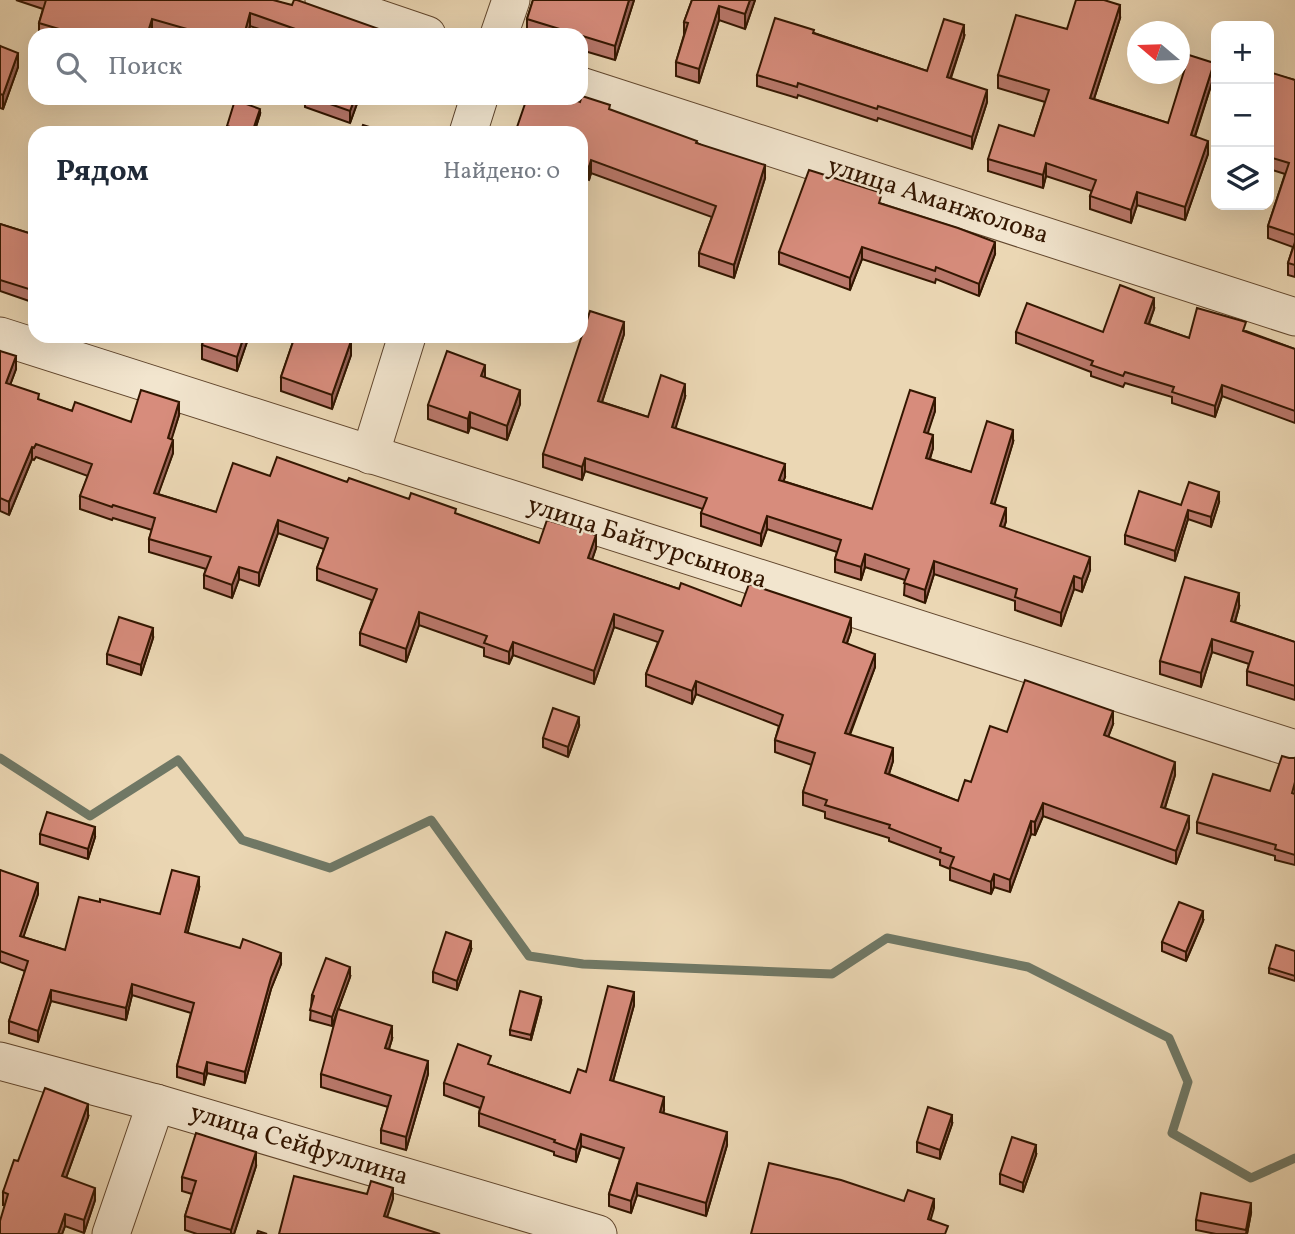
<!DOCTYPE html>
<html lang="ru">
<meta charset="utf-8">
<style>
body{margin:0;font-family:Vollkorn,serif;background:#f2f2f3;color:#1f2937}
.controls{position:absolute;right:21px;top:21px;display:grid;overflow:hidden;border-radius:14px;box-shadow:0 7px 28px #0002}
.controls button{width:63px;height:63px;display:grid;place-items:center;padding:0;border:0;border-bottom:2px solid #e0e1e3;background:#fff;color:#1f2937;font:35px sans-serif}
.compass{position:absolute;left:1127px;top:21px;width:63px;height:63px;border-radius:50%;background:#fff;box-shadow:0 7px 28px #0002;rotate:289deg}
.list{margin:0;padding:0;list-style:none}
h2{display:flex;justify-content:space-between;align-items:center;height:91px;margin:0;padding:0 28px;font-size:30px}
h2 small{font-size:23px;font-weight:400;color:#747a83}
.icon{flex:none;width:38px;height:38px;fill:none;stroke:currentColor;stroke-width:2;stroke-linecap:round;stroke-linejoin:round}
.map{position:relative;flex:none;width:1295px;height:1234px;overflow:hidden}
.search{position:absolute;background:#fff;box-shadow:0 7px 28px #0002;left:28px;top:28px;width:560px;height:77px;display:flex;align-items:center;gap:18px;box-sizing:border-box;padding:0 24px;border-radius:21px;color:#747a83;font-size:26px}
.panel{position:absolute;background:#fff;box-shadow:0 7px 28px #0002;left:28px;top:126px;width:560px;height:217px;border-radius:21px}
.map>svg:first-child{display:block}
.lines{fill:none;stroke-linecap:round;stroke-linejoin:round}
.stream{stroke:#707865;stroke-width:9}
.minor-casing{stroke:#61462d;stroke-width:39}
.minor{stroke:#f2e5ce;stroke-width:37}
.wall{fill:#b9786b;stroke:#331600;stroke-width:2}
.shaded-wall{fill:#966257;stroke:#331600;stroke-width:2}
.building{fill:#d78c7c;stroke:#331600;stroke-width:2}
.labels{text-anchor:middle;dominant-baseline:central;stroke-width:5;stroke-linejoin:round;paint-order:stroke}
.street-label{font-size:26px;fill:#331600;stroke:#f2e5ce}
</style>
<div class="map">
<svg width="1295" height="1234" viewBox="0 0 1295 1234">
<rect width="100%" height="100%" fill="#ebd7b4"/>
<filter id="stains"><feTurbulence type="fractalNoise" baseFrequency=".00286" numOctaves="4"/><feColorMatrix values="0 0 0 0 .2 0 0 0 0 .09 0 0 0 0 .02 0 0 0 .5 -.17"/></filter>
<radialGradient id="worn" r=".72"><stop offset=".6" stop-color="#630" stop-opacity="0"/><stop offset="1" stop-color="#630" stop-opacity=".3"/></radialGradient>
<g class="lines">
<path class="stream" d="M0,758l90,58 88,-56 64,80 88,28 101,-48 98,136 54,8 249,10 55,-36 141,29 141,71 19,44 -16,51 79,45 44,-20"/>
<g class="minor-casing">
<g id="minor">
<path d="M324,0l103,35"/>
<path d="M499,35l12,-35"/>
<path d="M581,86l714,231"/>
<path d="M468,133l11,-35"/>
<path d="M0,336l1295,413"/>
<path d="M370,455l37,-119"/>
<path d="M0,1061l156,42 442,131"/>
<path d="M111,1234l45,-131"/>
</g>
</g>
<use href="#minor" class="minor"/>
</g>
<g class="wall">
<path d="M16,0h257l106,35h-102l-27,-9 -3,9h-81l-14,-4 -2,4h-111v-12l4,-14z"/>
<path d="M533,0h101l-19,60 -34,-10v-15h-48l-6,-2v-14z"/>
<path d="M692,0h63l-10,29 -26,-9 -20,63 -23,-7v-14l8,-27v-13z"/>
<path d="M1120,18l-26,81 74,24 46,-47 -19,61 13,17 -23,66 -48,-15 -6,18 -41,-14v-13l2,-5 -46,-15 -3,12 -55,-17v-12l46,-23 11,-34 -47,-14v-13l69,-46z"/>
<path d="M814,33l113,38 37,-34 -13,41 36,24 -15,47 -94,-31 -1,3 -79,-26 -1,3 -40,-12v-11z"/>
<path d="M0,46l18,21 -15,42 -3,-1z"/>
<path d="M1269,73l26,7v197l-7,-2v-12l5,-16 -25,-9v-12l17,-52 -16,-5z"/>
<path d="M305,98h54l-9,25 -45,-16z"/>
<path d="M580,102l30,8 87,33 68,35 -31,100 -35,-12v-13l13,-36 -121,-44 -2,7 -8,-3z"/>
<path d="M260,114l-6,19h-20l-7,-3v-4z"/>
<path d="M882,204l113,50 -16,42 -43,-17 -1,4 -73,-24 -12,31 -71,-26v-12z"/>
<path d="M0,224l35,11v68l-35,-12z"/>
<path d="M1154,309l-5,15 40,14 57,-7 49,18v74l-73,-27 -7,21 -43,-14v-6l-47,-14 -2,4 -32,-11v-4l-75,-29v-11h87z"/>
<path d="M624,334l-22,68 46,15 37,-20 -10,31 110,49 -2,4 89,28 63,-98 -8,22 6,15 -3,11 41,13 42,-30 -19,62 12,17 -2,7 86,42 -8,22 -8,-3 -13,37 -46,-16v-9l-81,-27 -9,29 -21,-8 1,-15 -40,-13 -4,13 -26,-8v-13l2,-7 -70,-23 -6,17 -60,-20v-13l2,-4 -118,-38 -3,9 -39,-13v-13z"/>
<path d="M205,336h44l-12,35 -35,-12v-14z"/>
<path d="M293,336h45l13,19 -19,54 -51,-18v-14l13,-38h-1z"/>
<path d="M0,351l16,18 -6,16 29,15 33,11 59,11 48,-7 -8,24 2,14 -15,41 58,18 54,-36 77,6 109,32 83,29 57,5 -4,12 87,29 62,17 110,25 -4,12 28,24 -25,68 43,26 -4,13 69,27 49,-69 106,-8 -5,13 67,38 -10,33 24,20 -13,36 -133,-48 -8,19 -4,-1 -21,58 -16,-5 -3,7 -41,-14v-11l-10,-4v-5l-51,-19v-3l-64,-20v-6l-22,-7v-13l9,-27 -37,-13v-12l4,-14 -83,-32 -4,10 -46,-18v-12l12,-32 -44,-15 -20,57 -81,-29 -4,9 -25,-8v-8l-65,-23 -13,37 -46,-17v-12l12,-33 -55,-20v-12l7,-19 -46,-16 -19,53 -20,-7 -7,19 -28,-10v-13l2,-6 -57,-17v-13l3,-9 -39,-12 -1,2 -32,-11v-13l8,-20 -52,-19 -2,3 -2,-1 -23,56 -9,-4z"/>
<path d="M485,378l35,26 -13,36 -37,-13 -2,6 -40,-14v-14z"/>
<path d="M1219,502l-8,25 -23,-8 -13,42 -50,-17v-9l56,-30z"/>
<path d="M1239,607l-4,15 60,20v58l-48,-15v-14l2,-7 -37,-12 -11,35 -41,-13v-13z"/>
<path d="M153,638l-12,37 -34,-11v-10z"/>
<path d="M579,726l-11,31 -25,-10v-9z"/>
<path d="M1295,758v107l-20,-5v-4l-78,-23v-11l73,-31z"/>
<path d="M40,834l55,3 -7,22 -48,-15z"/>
<path d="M0,870l38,24 -15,43 42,13 35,-48 60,12 39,-26 -12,45 94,31 -10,25 -26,94 -38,-10 -3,12 -27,-8v-11l14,-53 -59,-18 -6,25 -75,-19 -13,41 -29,-9v-12l16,-50 -25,-9z"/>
<path d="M1203,921l-17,40 -24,-10v-9z"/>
<path d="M471,950l-14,40 -24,-8v-10z"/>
<path d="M1295,951v30l-26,-8v-5z"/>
<path d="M350,977l-18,49 -22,-6 2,-25z"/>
<path d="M541,1002l-10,38 -21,-5v-5z"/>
<path d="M634,1005l-21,76 51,29 -1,3 64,32 -21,71 -69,-21 -6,18 -22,-7v-12l11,-35 -39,-13 -5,16 -22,-7v-3l-75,-26v-13l1,-5 -36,-13v-12l47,-18 79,28z"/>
<path d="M392,1039l-3,10 39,25 -22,76 -25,-7v-13l7,-23 -67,-20v-13z"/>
<path d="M88,1117l-22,61 29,22 -11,33 -19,-7 -3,8h-62l5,-29h-2v-13l15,-31z"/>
<path d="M952,1124l-12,35 -23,-7v-10z"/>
<path d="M1036,1155l-13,37 -23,-8v-10z"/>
<path d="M256,1166l-22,68h-37l-12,-4v-14l7,-22 -10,-3v-14z"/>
<path d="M1251,1213l-4,21h-31l-20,-4v-10z"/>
</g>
<g class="shaded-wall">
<path d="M629,0h5l-19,60v-14z"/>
<path d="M750,0h5l-10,29v-15z"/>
<path d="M1120,5v13l-30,93v-13z"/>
<path d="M719,6v14l-20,63v-14z"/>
<path d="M250,13v13l-3,9h-3z"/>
<path d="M152,19v12l-2,4h-3z"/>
<path d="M964,25v12l-17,51v-11z"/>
<path d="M18,53v14l-15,42v-14z"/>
<path d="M1214,63v13l-23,72v-13z"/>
<path d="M987,90v12l-15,47v-12z"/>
<path d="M355,98h4l-9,25v-12z"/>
<path d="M260,109v5l-6,19h-2z"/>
<path d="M1208,141v13l-23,66v-13z"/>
<path d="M591,160v13l-2,7v-13z"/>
<path d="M1046,163v13l-3,12v-13z"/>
<path d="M765,165v13l-31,100v-13z"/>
<path d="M1137,192v13l-6,18v-13z"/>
<path d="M995,242v12l-16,42v-12z"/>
<path d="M862,247v12l-12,31v-12z"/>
<path d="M1154,298v11l-9,25v-11z"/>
<path d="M624,322v12l-26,80v-13z"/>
<path d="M244,336h5l-12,35v-14z"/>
<path d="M351,341v14l-19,54v-14z"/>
<path d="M16,356v13l-10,27v-13z"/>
<path d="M485,365v14l-4,-3z"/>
<path d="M685,384v13l-13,43v-13z"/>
<path d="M1222,385v11l-7,21v-11z"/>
<path d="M520,390v14l-13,36v-14z"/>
<path d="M935,398v13l-11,34v-13z"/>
<path d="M179,402v13l-11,36v-13z"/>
<path d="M470,412v15l-2,6v-14z"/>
<path d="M1013,430v12l-22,74v-13z"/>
<path d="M933,435v13l-7,22v-12z"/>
<path d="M173,440v13l-19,53v-13z"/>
<path d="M32,447v12l-23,56v-13z"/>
<path d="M585,458v13l-3,9v-13z"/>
<path d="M785,464v13l-6,16v-13z"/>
<path d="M1219,492v10l-8,25v-10z"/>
<path d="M1006,508v13l-6,18v-13z"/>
<path d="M1188,510v9l-13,42v-10z"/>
<path d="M767,516v13l-6,17v-12z"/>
<path d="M278,520v13l-19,53v-13z"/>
<path d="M596,535v13l-8,23v-13z"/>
<path d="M865,554v13l-4,13v-13z"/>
<path d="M1090,557v13l-8,22v-13z"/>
<path d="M934,561v13l-9,29v-13z"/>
<path d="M239,567v12l-7,19v-13z"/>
<path d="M1074,576v13l-13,37v-13z"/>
<path d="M1239,593v14l-8,28v-14z"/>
<path d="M419,612v13l-13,37v-13z"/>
<path d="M614,614v13l-20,57v-13z"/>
<path d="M851,618v13l-8,23v-12z"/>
<path d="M153,628v10l-12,37v-10z"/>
<path d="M1212,639v13l-11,35v-14z"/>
<path d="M513,642v13l-4,9v-12z"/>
<path d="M875,654v13l-30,79v-13z"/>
<path d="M696,681v13l-4,10v-13z"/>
<path d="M1113,711v13l-9,24v-13z"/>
<path d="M579,717v9l-11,31v-10z"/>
<path d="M893,748v13l-8,25v-13z"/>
<path d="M1175,762v13l-14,45v-13z"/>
<path d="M1043,803v13l-8,19v-13z"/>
<path d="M1189,816v12l-13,36v-13z"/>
<path d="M1031,821v13l-21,58v-12z"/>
<path d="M95,827v10l-7,22v-10z"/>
<path d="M994,874v13l-3,7v-12z"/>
<path d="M199,877v11l-14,55v-11z"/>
<path d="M38,883v11l-18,53v-11z"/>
<path d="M1203,911v10l-17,40v-9z"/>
<path d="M471,941v9l-14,40v-9z"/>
<path d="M281,953v11l-10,25 -26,94v-11l26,-94z"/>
<path d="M350,967v10l-18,49v-9z"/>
<path d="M132,984v11l-6,25v-12z"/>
<path d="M51,990v11l-13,41v-11z"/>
<path d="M634,992v13l-24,87v-12z"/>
<path d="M541,997v5l-10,38v-5z"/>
<path d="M392,1026v13l-7,22v-13z"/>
<path d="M428,1061v13l-22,76v-13z"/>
<path d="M207,1062v11l-3,12v-11z"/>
<path d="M664,1097v13l-4,14v-12z"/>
<path d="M88,1104v13l-26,72v-13z"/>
<path d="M952,1115v9l-12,35v-9z"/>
<path d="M727,1132v13l-21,71v-13z"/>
<path d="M581,1134v12l-5,16v-12z"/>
<path d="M1036,1145v10l-13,37v-9z"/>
<path d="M256,1152v14l-22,68h-3v-4z"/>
<path d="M637,1183v12l-6,18v-12z"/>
<path d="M95,1188v12l-11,33v-13z"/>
<path d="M393,1188v11l-9,28v-11z"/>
<path d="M934,1199v9l-6,21v-10z"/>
<path d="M1251,1203v10l-4,21h-1z"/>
<path d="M65,1214v12l-3,8h-4z"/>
</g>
<g class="building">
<path d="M46,0h227l19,5 2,-5h3l82,29 -3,6h-79l1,-5 -48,-17 -6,22h-43v-2l-49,-14 -5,16h-68l-40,-12z"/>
<path d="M533,0h96l-14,46 -88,-27z"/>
<path d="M692,0h58l-5,14 -26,-8 -20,63 -23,-7 12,-39 -4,-1z"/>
<path d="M1076,0h28l16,5 -30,93 78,25 21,-68 25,8 -23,72 17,6 -23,66 -48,-15 -6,18 -41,-14 6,-16 -50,-17 -3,12 -55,-16 11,-34 35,11 15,-46 -51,-15 18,-60 51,14z"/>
<path d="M775,18l39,12 -1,3 114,38 17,-52 20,6 -17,52 40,13 -15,47 -94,-31 -1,3 -79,-26 -1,4 -40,-12z"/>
<path d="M0,46l18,7 -15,42 -3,-1z"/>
<path d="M1269,72l26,8v155l-27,-9 21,-63 -20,-6z"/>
<path d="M582,96l28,9 -1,4 88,32 -1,2 69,22 -31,100 -35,-12 17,-47 -125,-46 -2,7 -8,-3v-31h-66l12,-35h42l11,4z"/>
<path d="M313,98h42l-5,13z"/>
<path d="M235,100l25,9 -8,24h-3l-22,-7z"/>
<path d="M363,125l25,8h-28z"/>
<path d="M809,170l73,23 -3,10 79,25 37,14 -16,42 -43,-17 -1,4 -73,-24 -12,31 -71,-26z"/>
<path d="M0,224l35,11v56l-35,-11z"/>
<path d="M1295,242v23l-7,-2z"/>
<path d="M1120,285l34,13 -9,25 44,15 8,-30 49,14 -3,9 52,18v62l-73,-26 -7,21 -43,-14 2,-5 -49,-15 -2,4 -32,-11 2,-4 -77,-29 11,-29 76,29z"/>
<path d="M590,311l34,11 -26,79 50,16 13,-42 24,9 -13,43 113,37 -6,16 93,29 38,-119 25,8 -11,34 9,3 -7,23 45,14 16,-51 26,9 -22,73 15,5 -6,18 90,31 -8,22 -8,-3 -13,37 -46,-16 2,-8 -83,-28 -9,29 -21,-7 5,-14 -44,-15 -4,13 -26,-8 6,-19 -74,-24 -6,18 -60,-21 6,-15 -122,-40 -3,9 -39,-13z"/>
<path d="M205,336h39l-7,21 -35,-12z"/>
<path d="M295,336h43l13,5 -19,54 -51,-18z"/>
<path d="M0,351l16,5 -10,27 33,11 -1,5 34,12 3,-9 56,20 10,-32 38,12 -11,36 5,2 -19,53 62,19 17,-49 37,13 7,-19 70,25 2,-4 60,21 2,-6 45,16 -1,4 84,30 8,-23 49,15 -8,23 91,31 2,-6 60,23 8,-22 102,34 -8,24 32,12 -30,79 48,15 -8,25 73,28 7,-21 6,2 19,-56 17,6 18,-52 88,31 -9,24 71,27 -14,45 28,9 -13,35 -133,-48 -8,19 -4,-1 -21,59 -16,-6 -3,8 -41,-15 4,-10 -14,-5 1,-4 -52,-20 1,-3 -65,-20 2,-5 -24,-8 12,-39 -40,-13 8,-25 -87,-34 -4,10 -46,-17 17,-43 -49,-17 -20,57 -81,-29 -4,10 -25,-9 3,-7 -68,-24 -13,37 -46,-16 17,-44 -60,-21 11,-30 -50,-18 -19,53 -20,-6 -7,18 -28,-10 7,-18 -62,-18 6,-21 -42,-13 -1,2 -32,-11 12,-32 -56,-20 -2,4 -2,-1 -23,55 -9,-4z"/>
<path d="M447,351l38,14 -4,11 39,14 -13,36 -37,-14 -2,7 -40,-14z"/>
<path d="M1189,482l30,10 -8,25 -23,-7 -13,41 -50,-16 14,-44 42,14z"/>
<path d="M1185,577l54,16 -8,28 64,21v44l-48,-15 6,-19 -41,-13 -11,34 -41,-12z"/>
<path d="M119,617l34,11 -12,37 -34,-11z"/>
<path d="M553,708l26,9 -11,30 -25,-9z"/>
<path d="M1282,756l7,2h6v24l-3,11 3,1v61l-20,-6 1,-4 -79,-23 16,-48 57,17z"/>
<path d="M47,812l48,15 -7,22 -48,-15z"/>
<path d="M0,870l38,13 -18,53 45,14 14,-53 21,5v-3l60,15 12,-44 27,7 -14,55 55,16 3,-9 38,14 -10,25 -26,94 -38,-10 -3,12 -27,-8 17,-63 -62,-19 -6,24 -75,-18 -13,41 -29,-10 19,-60 -28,-10z"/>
<path d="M1179,902l24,9 -17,41 -24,-10z"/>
<path d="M446,932l25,9 -14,40 -24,-9z"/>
<path d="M1276,945l19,6v25l-26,-8z"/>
<path d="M326,958l24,9 -18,50 -22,-7 4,-14 -2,-1z"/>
<path d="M608,986l26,6 -24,88 54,17 -4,15 67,20 -21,71 -69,-20 -6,18 -22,-7 15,-46 -43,-14 -5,16 -22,-8 1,-2 -76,-27 5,-16 -40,-14 14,-39 33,12 -3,8 82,29 8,-24 8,3z"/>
<path d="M520,991l21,6 -10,38 -21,-5z"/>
<path d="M338,1009l54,17 -7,22 43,13 -22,76 -25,-7 10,-34 -70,-22z"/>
<path d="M45,1088l43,16 -26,72 33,12 -11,32 -19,-6 -7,20h-58v-13l8,-27 -5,-2 11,-32 4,1z"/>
<path d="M928,1107l24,8 -12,35 -23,-8z"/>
<path d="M196,1133l60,19 -25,78 -46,-14 11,-35 -14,-4z"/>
<path d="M1012,1137l24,8 -13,38 -23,-9z"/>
<path d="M769,1163l72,17 63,21 4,-11 26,9 -6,20 20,7 -3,8h-194z"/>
<path d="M294,1176l73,18 4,-13 22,7 -9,28 56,18h-161z"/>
<path d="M1201,1193l50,10 -5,27 -50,-10z"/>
<path d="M258,1231l9,3h-10z"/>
</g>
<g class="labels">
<g class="street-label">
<text transform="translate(938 201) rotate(18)">улица Аманжолова</text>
<text transform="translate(647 543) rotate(18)">улица Байтурсынова</text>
<text transform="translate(299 1145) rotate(17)">улица Сейфуллина</text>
</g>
</g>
<rect width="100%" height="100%" filter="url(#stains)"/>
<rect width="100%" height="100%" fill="url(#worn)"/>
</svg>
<div class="controls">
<button>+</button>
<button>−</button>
<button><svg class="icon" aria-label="layers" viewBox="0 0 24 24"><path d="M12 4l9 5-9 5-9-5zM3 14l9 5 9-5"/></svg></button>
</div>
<svg class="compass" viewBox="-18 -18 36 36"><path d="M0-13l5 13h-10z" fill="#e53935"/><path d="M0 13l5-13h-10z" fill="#747a83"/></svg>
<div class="search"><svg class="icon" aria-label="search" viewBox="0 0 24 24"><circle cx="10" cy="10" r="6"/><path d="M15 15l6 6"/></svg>Поиск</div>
<section class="panel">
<h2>Рядом<small>Найдено: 0</small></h2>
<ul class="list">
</ul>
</section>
</div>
